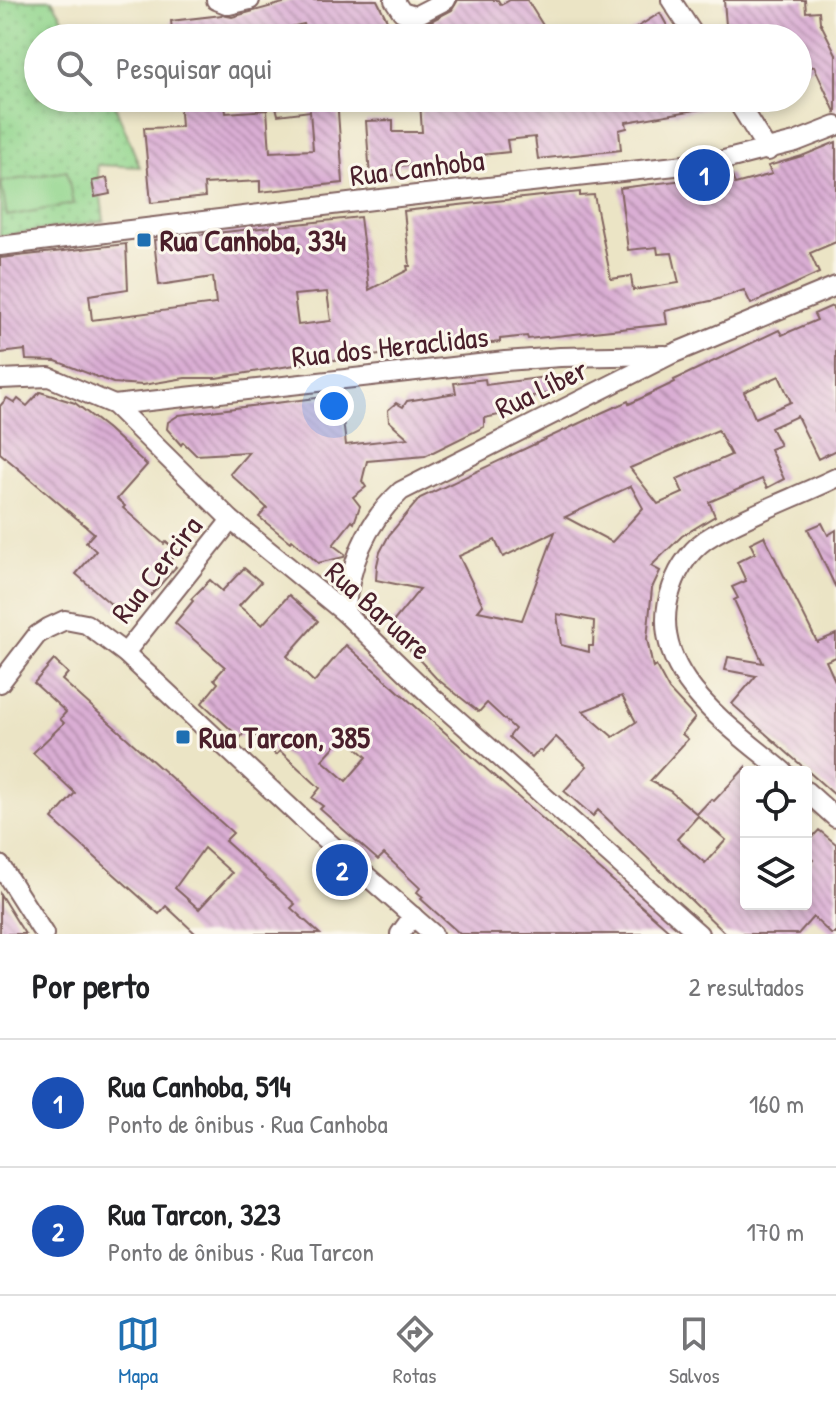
<!DOCTYPE html>
<html lang="pt">
<meta charset="utf-8">
<style>
body{margin:0;font-family:"Patrick Hand",sans-serif;background:#f6f6f6;color:#202124}
.controls{position:absolute;right:24px;bottom:24px;display:grid;overflow:hidden;border-radius:8px;box-shadow:0 4px 12px #0003}
.controls button{width:72px;height:72px;display:grid;place-items:center;padding:0;border:0;border-bottom:2px solid #e0e0e0;background:#fff;color:#202124;font:40px sans-serif}
.you{position:absolute;left:334px;top:406px;width:28px;height:28px;margin:-20px;border:6px solid #fff;border-radius:50%;background:#1a73e8;box-shadow:0 0 0 12px #1a73e833}
.badge{display:grid;place-items:center;width:52px;height:52px;border-radius:50%;background:#1f6fb2;color:#fff;font-size:26px;font-weight:700}
.pin{position:absolute;translate:-50% -50%;border:4px solid #fff;box-shadow:0 2px 8px #0006}
.list{margin:0;padding:0;list-style:none}
h2{display:flex;justify-content:space-between;align-items:center;height:104px;margin:0;padding:0 32px;font-size:34px}
h2 small{font-size:26px;font-weight:400;color:#757577}
.list li{display:grid;grid-template-columns:52px 1fr auto;gap:24px;align-items:center;box-sizing:border-box;height:128px;padding:0 32px;border-top:2px solid #e0e0e0}
.list b{display:block;font-size:30px;white-space:nowrap}
.list p{margin:0;font-size:26px;white-space:nowrap;color:#757577}
.list em{font-size:26px;font-style:normal;color:#757577}
.icon{flex:none;width:44px;height:44px;fill:none;stroke:currentColor;stroke-width:2;stroke-linecap:round;stroke-linejoin:round}
.map{position:relative;flex:none;width:836px;height:934px;overflow:hidden}
.search{position:absolute;background:#fff;box-shadow:0 4px 12px #0003;left:24px;right:24px;top:24px;height:88px;display:flex;align-items:center;gap:20px;box-sizing:border-box;padding:0 28px;border-radius:44px;color:#757577;font-size:30px}
.sheet{height:360px;background:#fff}
nav{display:flex;justify-content:space-around;align-items:center;box-sizing:border-box;height:112px;border-top:2px solid #e0e0e0;background:#fff;font-size:22px;color:#757577}
nav a{display:grid;justify-items:center;gap:4px}
nav .on{color:#1f6fb2}
.map>svg:first-child{display:block}
.park{fill:url(#park-dots);stroke:#6e7a5c;stroke-width:2}
.garden{fill:#92d58d;stroke:#6e7a5c;stroke-width:2}
.building{fill:url(#building-back-hatch);fill-rule:evenodd}
.lines{fill:none;stroke-linecap:round;stroke-linejoin:round}
.minor-casing{stroke:#826461;stroke-width:22}
.minor{stroke:#fff;stroke-width:18}
.poi-dot{fill:#1f6fb2;stroke:#fbf7ec;stroke-width:3}
.labels{text-anchor:middle;dominant-baseline:central;stroke-width:6;stroke-linejoin:round;paint-order:stroke}
.street-label{font-size:30px;fill:#4a1f2b;stroke:#fbf7ec}
.poi-label{font-size:30px;font-weight:bold;fill:#4a1f2b;stroke:#fbf7ec;text-anchor:start}
</style>
<div class="map">
<svg width="836" height="934" viewBox="0 0 836 934">
<defs>
<pattern id="park-dots" width="8" height="8" patternUnits="userSpaceOnUse" patternTransform="scale(2)"><rect width="8" height="8" fill="#92d58d"/><path d="M2 2h.1M6 6h.1" fill="none" stroke="#7fb67a" stroke-width="1.8" stroke-linecap="round"/></pattern>
<pattern id="building-back-hatch" width="6" height="6" patternUnits="userSpaceOnUse" patternTransform="scale(2)"><rect width="6" height="6" fill="#daaed4"/><path d="M-1 5l2 2M0 0l6 6M5-1l2 2" fill="none" stroke="#b38dac"/></pattern>
</defs>
<rect width="100%" height="100%" fill="#fbf7ec"/>
<filter id="ink" filterUnits="userSpaceOnUse"><feTurbulence type="fractalNoise" baseFrequency=".0125" numOctaves="2"/><feDisplacementMap in="SourceGraphic" scale="16" xChannelSelector="R" yChannelSelector="G"/><feConvolveMatrix kernelMatrix="1 2 1 2 8 2 1 2 1" color-interpolation-filters="sRGB"/></filter>
<filter id="wash" filterUnits="userSpaceOnUse"><feTurbulence type="fractalNoise" baseFrequency=".006" numOctaves="4" result="noise"/><feDisplacementMap in="SourceGraphic" scale="32" xChannelSelector="R" yChannelSelector="G"/><feGaussianBlur stdDeviation="1.8" result="paint"/><feColorMatrix in="noise" values="0 0 0 0 0 0 0 0 0 0 0 0 0 0 0 0 0 1.4 0 .05"/><feComposite in="paint" operator="in"/></filter>
<g filter="url(#wash)">
<rect width="100%" height="100%" fill="#ebe4c5"/>
<path class="park" d="M0,0h52l23,38h-37v60h74l28,69 -43,-2 7,56 -104,15z"/>
<path class="garden" d="M67,171l6,33 -66,12 -6,-34z"/>
<g id="blocks">
<g class="building">
<path d="M294,0h83l19,38h-81l-4,-5 -3,1 -4,-10 -26,6 2,8h-107l-2,-17 51,-6 10,2z"/>
<path d="M458,0h40l3,5 9,-5h17l24,38h-112l-10,-16 23,-12z"/>
<path d="M724,0h81l1,12 13,-1 1,11 16,32v60l-22,-48 -16,7v-35h-71z"/>
<path d="M660,13l14,25h-54z"/>
<path d="M179,98l45,2 2,13 41,-3 3,42 43,-2 -3,-39 -32,4 -4,-17h63l6,85 -83,9v-11l-56,3 1,13 -54,6 -7,-75 37,-1z"/>
<path d="M447,98h271l1,8 -93,16 1,6 -8,2 2,20 -83,9 -3,-22 -28,3 2,12 -28,3 1,12 -57,6v-9l-31,2 1,9 -25,2 -4,-56 27,-1v12h29l-2,-30z"/>
<path d="M836,142v100l-26,11 9,20 -68,31 -7,-14 -29,10 -50,11 2,13 -139,15 -1,-3 -27,3v3l-193,21 -91,15h-31l-42,7 -30,-2 -57,-22 -30,-1 -1,-10 -25,3v-95l126,-14 2,45 -39,6 3,25 124,-16 -3,-27 -54,8 -5,-45 206,-23 9,73 39,-20 -1,-4h3l-6,-55 128,-14 48,-5v4l14,-1 17,84 20,-3 2,14 46,-7 -7,-30 -14,1 -1,-7 -29,3 -8,-62 111,-14 4,10 37,-10 -4,-8 34,-10zM327,292l4,29 -33,4 -4,-30z"/>
<path d="M107,178l3,16 -15,3 -3,-16z"/>
<path d="M832,306l4,8v136l-18,9 -21,-43 -26,12 9,17 -10,4 14,30 -17,9 -5,-9 -53,23 6,14 -33,20 -31,30 9,5 -8,17 -5,51 6,29 3,-2 13,24 26,28 -13,16 6,5 -38,42 20,10 27,23 14,-15 3,2 32,-34v137h60v-37l7,-7 -7,-7v-9l13,-14 17,14v90h-5l-18,-17 -15,17h-72l-128,-124 -5,6 -29,-25 23,-25 -31,-29 -14,15 -3,-2 -7,8 -23,-21 6,-8 -28,-26 -8,9 -43,-34 -47,-51 31,-38 -44,-9 1,-15 3,-13 9,-17 31,-37 181,-85 27,-12 1,3 46,-22 -1,-2 105,-50 3,5 35,-15 -3,-6zM779,376l12,26 -36,16 -11,-26zM718,430l13,25 -54,24 6,14 -25,11 -28,-36zM631,486l12,22 -31,34 -47,-25zM555,532l-33,88 -44,-9 5,-6 -24,-49 36,-16 8,17zM557,614l37,7 -1,25h-4v6l-28,-7zM622,696l14,26 -23,15 -30,-26zM698,816l28,24 -21,23 -28,-24z"/>
<path d="M553,376l3,16 -24,4 1,4 -11,3v3l-19,3 1,5 -20,4v9l-59,29 -58,5 -5,20 4,6 -13,10 7,9 -6,17 -2,-2 -19,24 12,9 -1,3 -26,6 -26,-23 -2,2 -31,-25 8,-9 -37,-34 19,-22 -53,3 -13,-13 -2,3 -14,-16 1,-7 11,-7 161,-20 6,50 62,-7 -19,-17 -1,-11 8,-7 7,4 4,-6 49,-8 -2,-10 31,-4 1,6z"/>
<path d="M40,392l35,11 33,26 39,36 -30,34 8,7 -2,2 41,36 2,-2 12,9 -9,11 7,5 -40,45 -2,-1 -7,7 -51,-44 20,-23 -10,-9 8,-9 -94,-80v-47l7,-8 8,5 3,-4 9,7z"/>
<path d="M822,523l6,12 8,-5v58l-28,-59z"/>
<path d="M764,536l53,106 19,-8v23l-10,4 10,22v113l-104,-92 24,-28 -31,-6 3,-13 35,6 -29,-63 4,-2 -6,-11 14,-6 -9,-19 18,-9 -5,-10z"/>
<path d="M244,568l17,14 -22,24 23,19 27,-30 29,26 -31,35 27,26 32,-37 327,289h-213l-39,-35 2,-2 -6,-5 3,-4 -36,-34 -6,6 -58,-51 3,-3 -11,-8 8,-10 -40,-37 -4,4 -28,-27 -8,10 -38,-35 16,-20 -4,-4 11,-12 -50,-44 18,-22 -2,-2 19,-19 12,11zM344,736l23,21 -21,24 -24,-21z"/>
<path d="M54,660l14,13 -6,7 171,153 -8,8 70,63 -4,4 29,26h-124l-30,-28 -7,8 -107,-95 23,-26 -42,-40 31,-30 -4,-4 6,-7 -32,-29zM204,848l28,25 -33,36 -24,-21z"/>
<path d="M0,894l18,29 7,11h-25z"/>
</g>
</g>
</g>
<g filter="url(#ink)">
<use href="#blocks" fill-opacity="0" stroke="#826461" stroke-width="2"/>
<g class="lines">
<g class="minor-casing">
<g id="minor">
<path d="M216,0l13,5 21,-5"/>
<path d="M394,0l8,12 13,4 31,-16"/>
<path d="M671,0l25,38"/>
<path d="M735,98l33,53"/>
<path d="M0,246l381,-47 339,-38 75,-19 41,-16"/>
<path d="M0,379l49,-2 65,28 117,115 114,93 86,83 268,238"/>
<path d="M114,405l391,-44 55,-4 105,-2"/>
<path d="M345,613c5,-48 19,-88 56,-122l271,-137 164,-68"/>
<path d="M125,653l106,-133"/>
<path d="M0,683l37,-48 11,-7 17,-8 21,4 39,29 186,174 122,107"/>
<path d="M784,772c-55,-47 -142,-101 -112,-185 7,-21 21,-41 41,-52 39,-22 83,-38 123,-57"/>
<path d="M806,791l30,27"/>
<path d="M0,865l44,69"/>
<path d="M400,934l13,-18"/>
</g>
</g>
<use href="#minor" class="minor"/>
</g>
</g>
<g class="poi-dot">
<rect x="136" y="232" width="16" height="16" rx="4"/>
<rect x="175" y="729" width="16" height="16" rx="4"/>
</g>
<g class="labels">
<g class="street-label">
<text transform="translate(417 167) rotate(-7)">Rua Canhoba</text>
<text transform="translate(390 346) rotate(-6)">Rua dos Heraclidas</text>
<text transform="translate(541 388) rotate(-26)">Rua Líber</text>
<text transform="translate(156 569) rotate(-52)">Rua Cercira</text>
<text transform="translate(379 610) rotate(42)">Rua Baruare</text>
</g>
<g class="poi-label">
<text x="160" y="240">Rua Canhoba, 334</text>
<text x="199" y="737">Rua Tarcon, 385</text>
</g>
</g>
</svg>
<div class="controls">
<button><svg class="icon" aria-label="locate" viewBox="0 0 24 24"><circle cx="12" cy="12" r="6"/><path d="M12 2v4M12 18v4M2 12h4M18 12h4"/></svg></button>
<button><svg class="icon" aria-label="layers" viewBox="0 0 24 24"><path d="M12 4l9 5-9 5-9-5zM3 14l9 5 9-5"/></svg></button>
</div>
<div class="you"></div>
<div class="pin badge" style="left:704px;top:175px;background:#1a4fb4">1</div>
<div class="pin badge" style="left:342px;top:870px;background:#1a4fb4">2</div>
<div class="search"><svg class="icon" aria-label="search" viewBox="0 0 24 24"><circle cx="10" cy="10" r="6"/><path d="M15 15l6 6"/></svg>Pesquisar aqui</div>
</div>
<section class="sheet">
<h2>Por perto<small>2 resultados</small></h2>
<ul class="list">
<li><span class="badge" style="background:#1a4fb4">1</span><div><b>Rua Canhoba, 514</b><p>Ponto de ônibus · Rua Canhoba</p></div><em>160 m</em></li>
<li><span class="badge" style="background:#1a4fb4">2</span><div><b>Rua Tarcon, 323</b><p>Ponto de ônibus · Rua Tarcon</p></div><em>170 m</em></li>
</ul>
</section>
<nav>
<a class="on"><svg class="icon" aria-label="map" viewBox="0 0 24 24"><path d="M3 6l6-2 6 2 6-2v14l-6 2-6-2-6 2zM9 4v14M15 6v14"/></svg>Mapa</a>
<a><svg class="icon" aria-label="directions" viewBox="0 0 24 24"><path d="M12 3l9 9-9 9-9-9zM9 14v-3h6M13 9l2 2-2 2"/></svg>Rotas</a>
<a><svg class="icon" aria-label="saved" viewBox="0 0 24 24"><path d="M7 4h10v16l-5-4-5 4z"/></svg>Salvos</a>
</nav>
